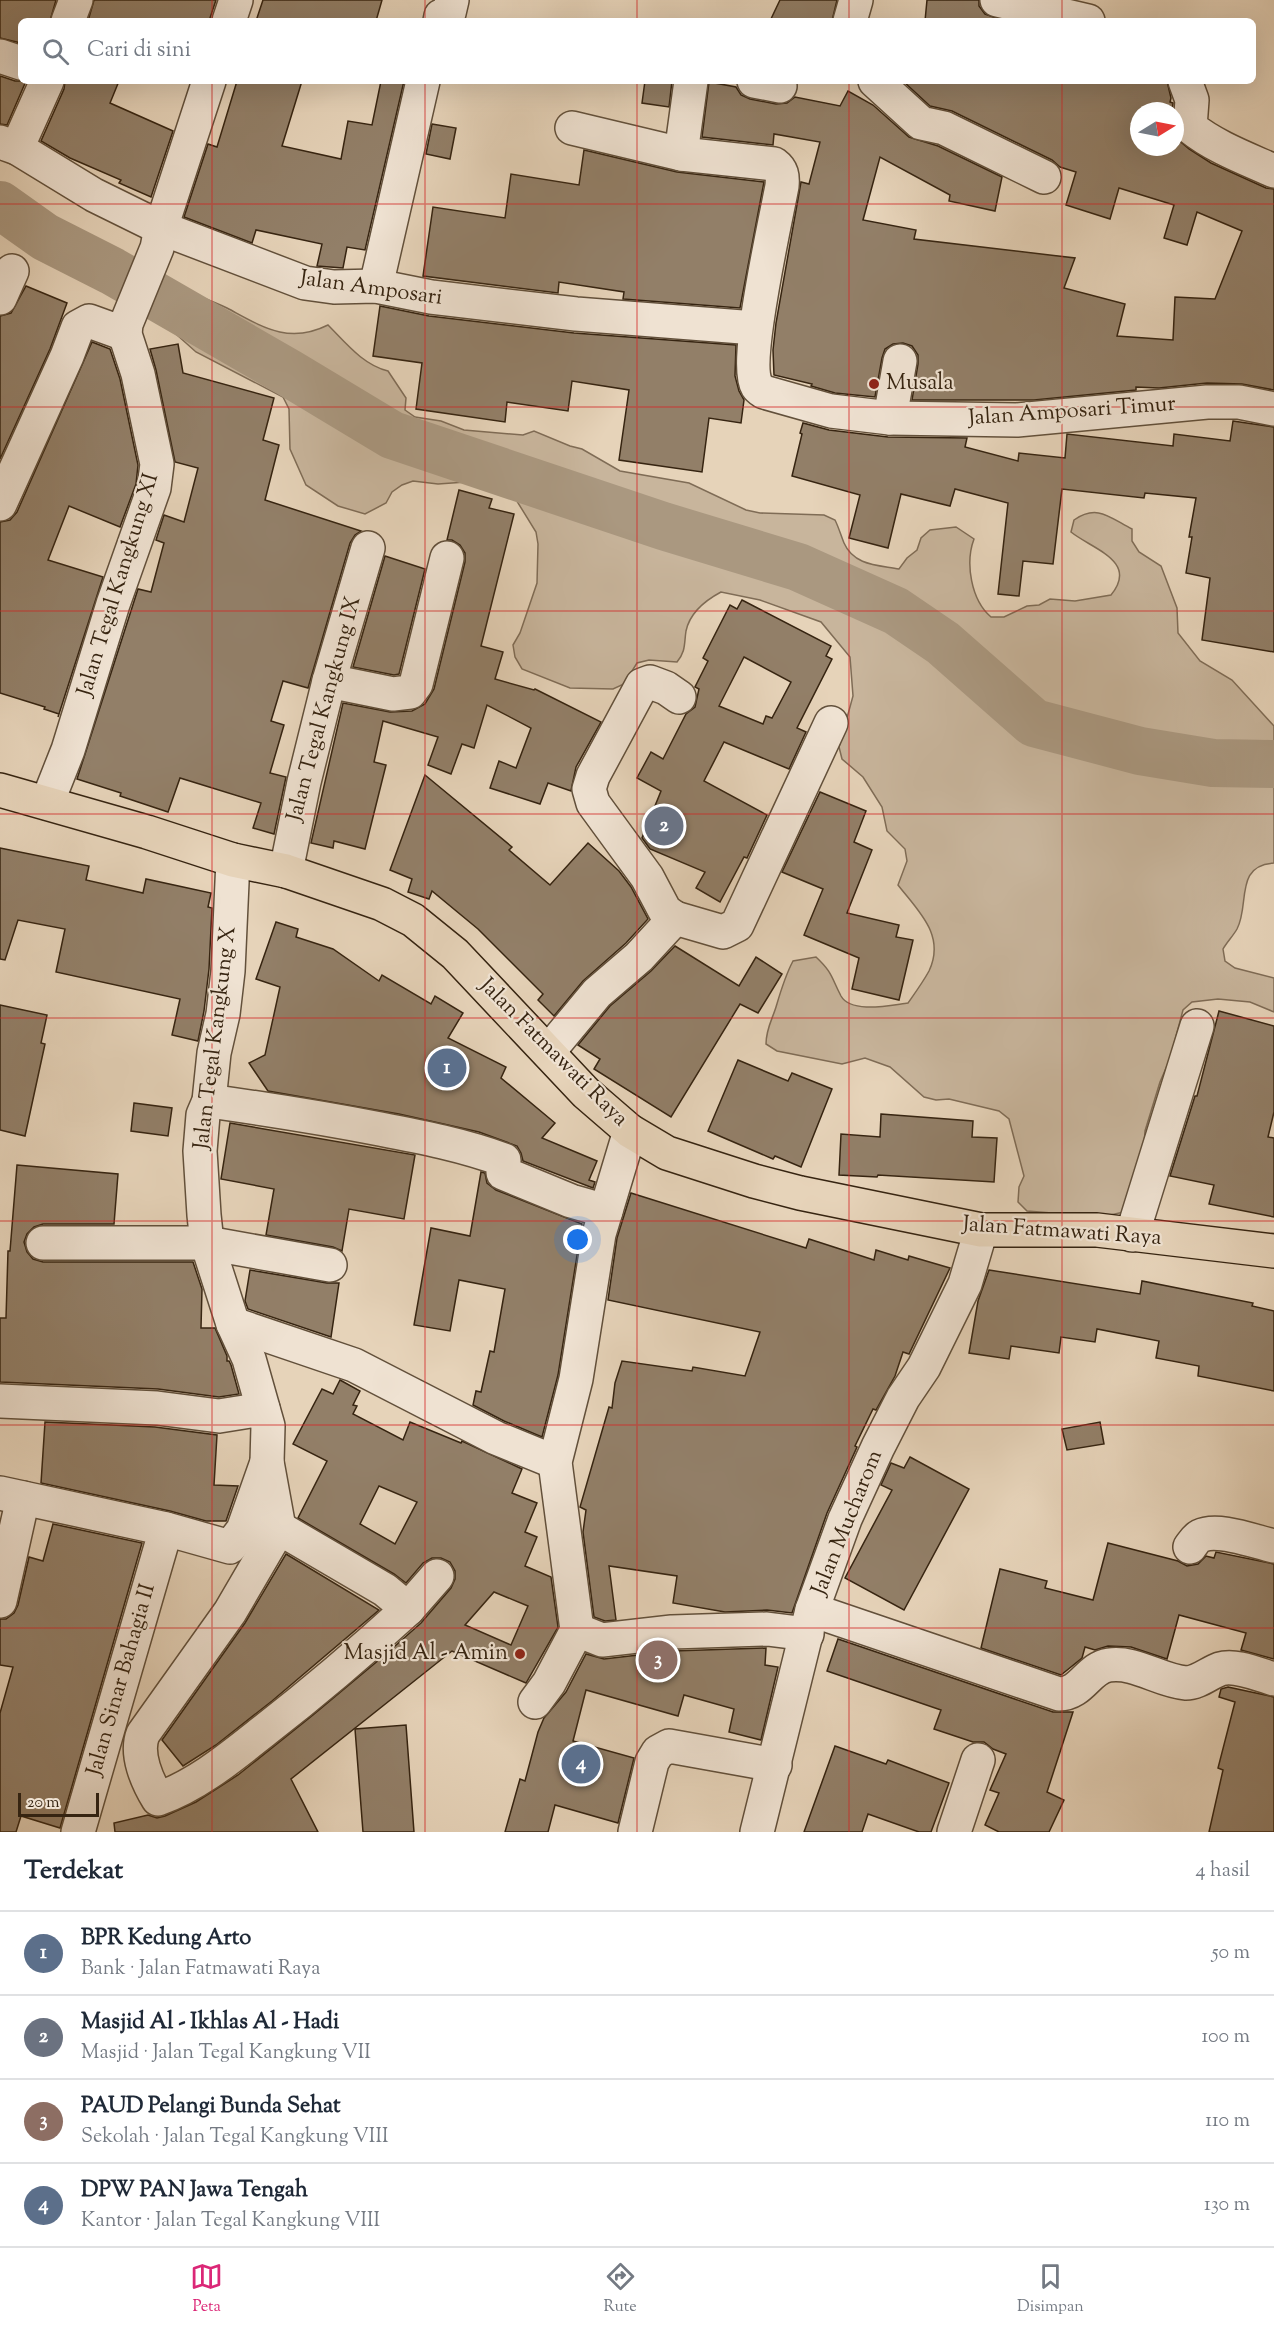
<!DOCTYPE html>
<html lang="id">
<meta charset="utf-8">
<style>
body{margin:0;font-family:"Sorts Mill Goudy",serif;background:#f6f6f7;color:#1f2937}
.compass{position:absolute;left:1130px;top:102px;width:54px;height:54px;border-radius:50%;background:#fff;box-shadow:0 6px 24px #0002;rotate:80deg}
.scale{position:absolute;left:18px;bottom:15px;width:81px;box-sizing:border-box;padding-left:6px;border:3px solid #362411;border-top:0;font-size:16px;line-height:21px;white-space:nowrap;color:#362411;-webkit-text-stroke:4px #efe2d2;paint-order:stroke}
.you{position:absolute;left:578px;top:1240px;width:21px;height:21px;margin:-15px;border:4px solid #fff;border-radius:50%;background:#1a73e8;box-shadow:0 0 0 9px #1a73e833}
.badge{display:grid;place-items:center;width:39px;height:39px;border-radius:50%;background:#db2777;color:#fff;font-size:20px;font-weight:700}
.pin{position:absolute;translate:-50% -50%;border:3px solid #fff;box-shadow:0 2px 6px #0006}
.list{margin:0;padding:0;list-style:none}
h2{display:flex;justify-content:space-between;align-items:center;height:78px;margin:0;padding:0 24px;font-size:26px}
h2 small{font-size:20px;font-weight:400;color:#747a83}
.list li{display:grid;grid-template-columns:39px 1fr auto;gap:18px;align-items:center;box-sizing:border-box;height:84px;padding:0 24px;border-top:2px solid #e0e1e3}
.list b{display:block;font-size:22px;white-space:nowrap}
.list p{margin:0;font-size:20px;white-space:nowrap;color:#747a83}
.list em{font-size:20px;font-style:normal;color:#747a83}
.icon{flex:none;width:33px;height:33px;fill:none;stroke:currentColor;stroke-width:2;stroke-linecap:round;stroke-linejoin:round}
.map{position:relative;flex:none;width:1274px;height:1832px;overflow:hidden}
.search{position:absolute;background:#fff;box-shadow:0 6px 24px #0002;left:18px;right:18px;top:18px;height:66px;display:flex;align-items:center;gap:15px;box-sizing:border-box;padding:0 21px;border-radius:9px;color:#747a83;font-size:22px}
.sheet{height:414px;background:#fff}
nav{display:flex;justify-content:space-around;align-items:center;box-sizing:border-box;height:84px;border-top:2px solid #e0e1e3;background:#fff;font-size:16px;color:#747a83}
nav a{display:grid;justify-items:center;gap:3px}
nav .on{color:#db2777}
.map>svg:first-child{display:block}
.green{fill:#c8b59c;stroke:#7f6c56;stroke-width:1.5}
.lines{fill:none;stroke-linecap:round;stroke-linejoin:round}
.river{stroke:#aa9880;stroke-width:48}
.building{fill:#927f68;stroke:#362411;stroke-width:1.5;fill-rule:evenodd}
.minor-casing{stroke:#62503b;stroke-width:36}
.major-casing{stroke:#362411;stroke-width:36}
.minor{stroke:#efe2d2;stroke-width:33}
.major{stroke:#e6d3b9;stroke-width:33}
.grid{fill:none;stroke:#d62828;stroke-width:1.5;stroke-opacity:0.55}
.poi-dot{fill:#8f2418;stroke:#efe2d2;stroke-width:2}
.labels{text-anchor:middle;dominant-baseline:central;stroke-width:4.5;stroke-linejoin:round;paint-order:stroke}
.street-label{font-size:22px;fill:#362411;stroke:#efe2d2}
.poi-label{font-size:22px;fill:#362411;stroke:#efe2d2;text-anchor:start}
</style>
<div class="map">
<svg width="1274" height="1832" viewBox="0 0 1274 1832">
<rect width="100%" height="100%" fill="#e6d3b9"/>
<filter id="stains"><feTurbulence type="fractalNoise" baseFrequency=".00333" numOctaves="4"/><feColorMatrix values="0 0 0 0 .2 0 0 0 0 .09 0 0 0 0 .02 0 0 0 .5 -.17"/></filter>
<radialGradient id="worn" r=".72"><stop offset=".6" stop-color="#630" stop-opacity="0"/><stop offset="1" stop-color="#630" stop-opacity=".3"/></radialGradient>
<path class="green" d="M183,290c14,6 30,11 44,18 34,18 61,37 101,17 18,18 35,40 60,46l18,27 -1,12 10,7 26,4 23,9 59,5 11,-4 36,15 12,3 38,22 69,12 57,27 14,3 64,2 11,5c4,8 6,16 9,23 10,23 35,22 55,26l8,-11 10,-8 4,-12 9,-8 26,-3 18,12c-9,24 -3,61 17,78h13l23,-11 12,-1 11,-6 25,2 36,-6c28,-34 -19,-46 -40,-63l3,-12c23,-16 35,-3 58,9v12l7,11 22,14 16,42 1,25 22,28 32,19 42,46v137c-40,2 -24,42 -37,66 -4,7 -10,13 -14,20l2,12 10,7 39,10v34l-24,-10 -32,-3 -26,3 -9,8 -13,49 -10,23 -15,49 -3,46 -14,34 -26,6 -75,-6 -9,-9 1,-15 5,-11 -15,-57 -10,-8 -50,-12 -13,1 -12,-3 -34,-30 -25,-9 -23,6 -65,-13 -11,-7c0,-15 6,-24 10,-37 5,-17 9,-31 17,-46l23,-4c17,16 15,20 25,39 10,18 50,9 67,7 7,-10 15,-21 21,-32 17,-36 -11,-60 -31,-86l9,-24 -2,-12 -18,-18 -5,-24 -19,-30 -21,-18 -3,-12 14,-51 -3,-39 -29,-35 -61,-22 -39,-8c-15,8 -31,20 -35,39 -2,13 0,20 -9,31l-28,-2 -12,3 -13,21 -11,5 -43,-1 -48,-19 -7,-12 -2,-12 7,-12 17,-50 1,-39 -2,-12 -21,-34 -11,-8 -12,-7 -12,-2 -42,3 -25,-3 -11,4 -10,7 -6,11 -21,11 -27,-8 -32,-21 -16,-36 -1,-40 -6,-12 -87,-45 -28,-25 3,-32z"/>
<g class="lines">
<path class="river" d="M0,205l45,32 67,34 177,102 103,62 271,91 135,41 98,44 47,32 91,80 106,28 73,12 61,1"/>
</g>
<g class="building">
<path d="M0,0h56l-6,21h-29v22l-21,-5z"/>
<path d="M94,0h122l-7,21h-121z"/>
<path d="M263,0h119l-6,21h-120z"/>
<path d="M780,0h57l-5,21h-62z"/>
<path d="M927,0h52v6l6,8 20,7h-80z"/>
<path d="M0,76l15,5h11l-19,44 -7,-1z"/>
<path d="M65,81h54l-9,22 63,28 -22,66 -32,-14 2,-3 -51,-22 -29,-17 23,-52z"/>
<path d="M237,81h65l-20,65 59,13 7,-38 24,4 9,-44h23l-39,169 -18,-3 -4,21 -26,-2 5,-22 -66,-14 -4,13 -68,-26 24,-73 9,3z"/>
<path d="M645,81h27l-3,26 -27,-4z"/>
<path d="M903,81h264l4,17 -1,4 3,1 -1,8h-33v36h36v-10l14,12 22,14 55,25 8,1v201l-32,-6 -35,-1 -48,5 -23,-1v3l-102,10h-122l6,-36v-9l-6,-9 -9,-3 -10,1 -8,5 -3,9 -7,39 -40,-4 -24,-7 1,-2 -38,-9 -1,-25 3,-27 25,-141 8,2 11,-42 -46,-8 -1,11 -71,-8 7,-55 27,5 5,8 9,4 26,5 11,-1 8,-6 45,9 8,-15 25,14 36,32 29,9 64,31 -7,34 -46,-10 1,-6 -70,-38 -17,63 53,10 -2,9 161,19 -11,30 61,16 -8,32 56,4 2,-43 40,2 27,-68 -45,-19 -10,33 -23,-7 10,-33 -55,-17 -9,31 -44,-14 10,-33 -16,-5 -8,-7 -100,-49 -22,-5z"/>
<path d="M432,124l24,4 -6,31 -24,-5z"/>
<path d="M584,150l93,22 87,10 -24,126 -117,-9 1,-7 -65,-10 -1,11 -135,-17 10,-69 72,11 6,-44 68,11z"/>
<path d="M26,286l41,17 -17,46 -50,110v-143l11,-3z"/>
<path d="M380,306l49,10 145,17 162,12 -1,31 4,15 5,9 -3,23 -32,-5 -7,54 -83,-12 10,-70 -57,-9 -4,30 -61,-9 -2,20 -89,-13 6,-46 -49,-7z"/>
<path d="M92,342l18,7 10,30 18,86 -2,19 -16,43 -51,-21 -21,54 55,17 -45,140 1,-3 -15,-5 1,-2 -45,-14v-171l10,-2 7,-8z"/>
<path d="M178,344l5,29 91,25 -11,42 16,5 -14,55 96,31 -6,4 -5,8 -42,145 -25,-7 -12,40 13,4 -14,48 16,4 -12,57 -21,-6 8,-25 -81,-25 -12,34 -48,-16 1,-3 -44,-14 61,-190 13,3 13,-49 -8,-3 8,-25 20,7 14,-54 -23,-6 -19,-92 -6,-21z"/>
<path d="M1233,421l41,6v225l-72,-12 8,-62 -24,-5 6,-36h-3l7,-39 -51,-5 -1,5 -82,-9 -9,75 -30,-3 -4,35 -21,-2 10,-91 -53,-14 -5,17 -49,-12 -13,54 -39,-10 11,-43 -68,-19 10,-42 -2,-1 3,-10 26,7 59,7 79,1 -2,9 53,14 1,-8 46,5 2,-24 106,12 1,-12 56,7z"/>
<path d="M459,490l33,9 -3,9 25,6 -33,132 22,6 -8,27 39,11 1,-1 66,33 -25,45 -5,24 -23,-8 -8,21 -50,-16 9,-27 17,7 15,-40 -44,-23 -13,43 -12,-4 -11,30 -23,-9 10,-28 -55,-16 -9,41 12,3 -21,84 -31,-8 -1,7 -22,-5 32,-140 47,9 22,-1 13,-7 9,-15 31,-127v-9l-5,-8 -8,-5h-5z"/>
<path d="M385,556l40,13 -26,105 -5,1 -41,-8z"/>
<path d="M742,600l89,46 -5,10 6,3 -35,69 9,4 -17,37 -65,-27 -20,39 63,34 -20,43 -3,-1 -24,45 -24,-14 9,-16 -55,-23 -8,-11 19,-47 -24,-13 14,-26 12,7 23,-45 9,-7 4,-18 -4,-2 13,-26 -5,-3 27,-53 7,4zM744,657l47,25 -19,36 -6,-2 -3,8 -44,-18z"/>
<path d="M425,775l87,72 -3,3 41,35 38,-42 31,28 12,16 17,32 -22,24 -43,38 -29,35 -16,-16 5,-6 -65,-65 -46,-38 -3,8 -21,-7 4,-13 -22,-9z"/>
<path d="M820,792l46,19 -12,31 18,8 -25,63 52,12 -3,12 17,3 -14,60 -47,-11 7,-31 -55,-23 19,-46 -41,-17z"/>
<path d="M0,848l89,18 -3,14 57,13 3,-14 65,14 -3,14 4,1 -3,61 -5,42 -6,30 -26,-6 8,-36 -124,-27 9,-43 -47,-9 -13,40 -5,-1z"/>
<path d="M276,922l22,7 -2,8 37,12 46,32 3,-6 49,29 4,-8 28,17 -15,25 58,29 -5,11 54,45 -13,15 55,23 -8,19 6,2 -2,6 -70,-27 -2,-8 -4,-7 -38,-14 -80,-18 -131,-23 -19,-28 16,-8 15,-68 -24,-8z"/>
<path d="M675,946l64,40 17,-29 26,17 -24,39 -18,-9 -69,113 -77,-48 6,-10 -22,-14 32,-39 41,-35z"/>
<path d="M0,1005l47,10 -6,28 4,1 -20,92 -25,-6z"/>
<path d="M1219,1011l55,15v86l-6,25 6,1v79l-65,-13 5,-19 -44,-9 25,-80h2z"/>
<path d="M738,1060l50,21 4,-8 40,16 -31,78 -26,-11 -2,3 -65,-28z"/>
<path d="M134,1103l38,5 -4,28 -37,-5z"/>
<path d="M881,1114l92,7 -1,16 25,1 -3,44 -116,-7 -1,2 -38,-2 2,-41 39,3z"/>
<path d="M230,1123l185,32 -11,64 -55,-10 -7,42 -9,-4 -67,-12 8,-46 -53,-10z"/>
<path d="M17,1165l101,9 -4,50h-71l-9,3 -7,7 -3,8 3,10 6,7 10,3h150l9,27 -1,39h14l12,28v5h2l2,4 8,29 -20,3 -61,-8 -158,-7v-64h6l2,-67h2z"/>
<path d="M481,1172l4,1 2,10 9,7 86,34 -24,151 -16,62 -38,-16 -31,-16 3,-14 5,1 9,-41 4,1 11,-63 -46,-9 -9,51 -36,-6 17,-97 39,8z"/>
<path d="M631,1193l175,55 3,-9 65,21 2,-10 32,10 1,-4 41,12 -41,86 -6,-2 -8,24 -19,34 -3,-1 -18,37 2,1 -30,66 -35,100 -25,-3 -42,2 -52,-9 4,-27 -68,-10 7,54 -11,1 -11,-4 -11,-85 3,-22 -6,-3 29,-100 3,1 3,-25 7,-22 70,10 1,-4 52,9 15,-44 -152,-32 9,-62z"/>
<path d="M250,1270l77,13h12l-8,54 -83,-28 -3,-8z"/>
<path d="M989,1270l151,24 2,-13 111,22 -1,3 22,5v80l-76,-15 1,-10 -43,-8 3,-17 -62,-12 -2,13 -34,-5 -2,16 -48,-7 -2,13 -40,-6 9,-52z"/>
<path d="M340,1380l20,11 -7,14 4,1 -4,8 50,26 7,-18 51,21 1,-2 60,28 -10,24 25,10 -12,29 12,5 -12,29 26,11 7,50 -32,56 -74,-32 -161,128 27,53h-203l-1,-9 34,-8 9,3 8,-2 31,-14 42,-27 75,-60 73,-61 35,-31 30,-35 4,-9v-8l-5,-9 -9,-4h-9l-9,5 -17,20 -12,-9 -96,-56 29,-57 -34,-17 29,-55 11,5zM379,1486l38,16 -22,42 -35,-20zM494,1592l34,14 -17,39 -46,-20z"/>
<path d="M45,1422l110,5 62,8 -3,50 24,1 -12,35h-20l-36,-10 -129,-28z"/>
<path d="M1100,1422l4,22 -37,6 -5,-21z"/>
<path d="M910,1457l59,32 -65,121 -59,-32 47,-88 -11,-5 10,-22 13,5z"/>
<path d="M53,1524l89,19 -82,285 -39,-12 -5,16h-16v-119l13,-46 -13,-2v-46h6l8,-6 4,-8 11,-48 14,4z"/>
<path d="M1108,1543l70,18 9,5 11,-2 8,-8 8,2 2,-6 58,12v95l-33,-9 5,-17 -67,-18 -12,44 -36,-12 -23,-1 -13,4 -10,-3 -3,11 -21,17 -80,-27 19,-79 47,12 -2,7 48,12z"/>
<path d="M286,1554l93,56 -107,91 -56,44 -33,21 -21,-26 83,-117z"/>
<path d="M838,1639l215,73h20l-26,80 17,8 -15,32h-50l-14,-7 14,-32 -9,-3 16,-36 -13,-5 -9,-7h-11l-39,-13 7,-19 -114,-39z"/>
<path d="M766,1648l-1,17 13,2 -17,73 -32,-8 5,-23 -50,-14 -6,21 -92,-26 -13,51 61,17 -16,65 -63,-18 -7,27h-43l15,-53 5,2 13,-49 6,-14 22,-26 20,-38 18,5 69,-8z"/>
<path d="M1228,1687l46,10v135h-65l14,-62 -5,-2 17,-66 -16,-5 2,-8z"/>
<path d="M406,1725l8,107h-51l-8,-103z"/>
<path d="M835,1746l51,18 2,-4 61,23 -18,49h-12l-51,-18 -6,18h-58z"/>
</g>
<g class="lines">
<g class="minor-casing">
<g id="minor">
<path d="M997,0l91,21"/>
<path d="M68,21l8,-21"/>
<path d="M229,21l7,-21"/>
<path d="M440,21l1,-5 8,-3 3,-13"/>
<path d="M850,21l6,-21"/>
<path d="M0,56l21,7"/>
<path d="M754,81l26,5"/>
<path d="M875,81l46,42 23,5 100,49"/>
<path d="M1185,81l7,19 -2,27c25,20 55,31 84,44"/>
<path d="M572,128l109,26 93,10c8,6 9,12 8,22 -6,33 -39,176 -25,200 2,3 4,4 7,6l67,19 59,7 127,2 190,-18h32l35,7"/>
<path d="M0,142l17,6 77,47 67,33 144,55 29,4 42,-1 55,11 145,17 179,14"/>
<path d="M17,148l30,-67"/>
<path d="M681,154l10,-73"/>
<path d="M376,286l47,-205"/>
<path d="M0,298l12,-27"/>
<path d="M890,418l10,-57"/>
<path d="M0,504l67,-148 11,-29 11,-6 36,13"/>
<path d="M329,681l64,13 17,-2 6,-8 31,-126"/>
<path d="M47,803l21,-53 45,-146 41,-116 3,-24 -19,-90 -13,-40 1,-10 31,-76 4,-20 48,-147"/>
<path d="M233,860l-5,111 -5,43 -9,39 -5,48 -6,14 -3,36 4,64 3,28 26,81 16,35 19,67 -1,36 12,66"/>
<path d="M286,871l18,-89 25,-101 39,-133"/>
<path d="M675,918l48,14 14,-7 94,-202"/>
<path d="M548,1052l49,-59 42,-36 36,-39 -10,-7 -18,-34 -54,-74 -4,-14 4,-13 49,-91 8,-3 16,6 13,9"/>
<path d="M209,1101c57,8 114,17 171,28 42,8 83,16 124,31l-1,13 68,28 35,10"/>
<path d="M1132,1235l65,-209"/>
<path d="M43,1243h164l123,22"/>
<path d="M233,1324l121,41 142,73 59,24"/>
<path d="M0,1401l157,7 62,8 44,-7"/>
<path d="M0,1493l166,36 64,18 13,-17 24,-68"/>
<path d="M279,1528l106,62 23,19c-46,42 -94,83 -143,121 -33,26 -67,55 -107,69 -11,-18 -23,-45 -15,-65l87,-122z"/>
<path d="M1190,1547c3,-4 6,-9 10,-11 18,-9 55,6 74,10"/>
<path d="M0,1601l23,-103"/>
<path d="M408,1609l29,-33"/>
<path d="M812,1610l247,84c23,0 29,-26 50,-29 26,-4 51,16 77,18 12,0 23,-10 34,-14 16,-5 39,6 54,10"/>
<path d="M577,1630l25,10 70,-8 95,-3 40,5"/>
<path d="M535,1702l14,-19 28,-53 -22,-168 21,-83 23,-145 31,-103"/>
<path d="M78,1832l88,-303"/>
<path d="M635,1832l17,-70 6,-10 11,-6 106,19"/>
<path d="M757,1832l55,-222 33,-91 33,-72 25,-49 21,-31 41,-83 16,-54"/>
<path d="M954,1832l24,-72"/>
</g>
</g>
<g class="major-casing">
<path id="major" d="M0,790l147,42 86,28 53,11 96,33 31,16 42,34 131,139 44,38 37,22 87,28 46,12 181,37h116l177,21"/>
</g>
<use href="#minor" class="minor"/>
<use href="#major" class="major"/>
</g>
<path class="grid" d="M212,0v21M425,0v21M637,0v21M849,0v21M1062,0v21M212,81v1751M425,81v1751M637,81v1751M849,81v1751M1062,81v1751M0,204h1274M0,407h1274M0,611h1274M0,814h1274M0,1018h1274M0,1221h1274M0,1425h1274M0,1628h1274"/>
<g class="poi-dot">
<circle cx="874" cy="384" r="6"/>
<circle cx="520" cy="1654" r="6"/>
</g>
<g class="labels">
<g class="street-label">
<text transform="translate(371 289) rotate(8)">Jalan Amposari</text>
<text transform="translate(1072 412) rotate(-4)">Jalan Amposari Timur</text>
<text transform="translate(119 585) rotate(-73)">Jalan Tegal Kangkung XI</text>
<text transform="translate(325 709) rotate(-75)">Jalan Tegal Kangkung IX</text>
<text transform="translate(216 1038) rotate(-83)">Jalan Tegal Kangkung X</text>
<text transform="translate(553 1053) rotate(45)">Jalan Fatmawati Raya</text>
<text transform="translate(1062 1232) rotate(4)">Jalan Fatmawati Raya</text>
<text transform="translate(848 1523) rotate(-68)">Jalan Mucharom</text>
<text transform="translate(122 1680) rotate(-74)">Jalan Sinar Bahagia II</text>
</g>
<g class="poi-label">
<text x="886" y="384">Musala</text>
<text x="508" y="1654" text-anchor="end">Masjid Al - Amin</text>
</g>
</g>
<rect width="100%" height="100%" filter="url(#stains)"/>
<rect width="100%" height="100%" fill="url(#worn)"/>
</svg>
<svg class="compass" viewBox="-18 -18 36 36"><path d="M0-13l5 13h-10z" fill="#e53935"/><path d="M0 13l5-13h-10z" fill="#747a83"/></svg>
<div class="scale">20 m</div>
<div class="you"></div>
<div class="pin badge" style="left:447px;top:1068px;background:#5c6f8a">1</div>
<div class="pin badge" style="left:664px;top:826px;background:#6b7280">2</div>
<div class="pin badge" style="left:658px;top:1660px;background:#8d6e63">3</div>
<div class="pin badge" style="left:581px;top:1764px;background:#5c6f8a">4</div>
<div class="search"><svg class="icon" aria-label="search" viewBox="0 0 24 24"><circle cx="10" cy="10" r="6"/><path d="M15 15l6 6"/></svg>Cari di sini</div>
</div>
<section class="sheet">
<h2>Terdekat<small>4 hasil</small></h2>
<ul class="list">
<li><span class="badge" style="background:#5c6f8a">1</span><div><b>BPR Kedung Arto</b><p>Bank · Jalan Fatmawati Raya</p></div><em>50 m</em></li>
<li><span class="badge" style="background:#6b7280">2</span><div><b>Masjid Al - Ikhlas Al - Hadi</b><p>Masjid · Jalan Tegal Kangkung VII</p></div><em>100 m</em></li>
<li><span class="badge" style="background:#8d6e63">3</span><div><b>PAUD Pelangi Bunda Sehat</b><p>Sekolah · Jalan Tegal Kangkung VIII</p></div><em>110 m</em></li>
<li><span class="badge" style="background:#5c6f8a">4</span><div><b>DPW PAN Jawa Tengah</b><p>Kantor · Jalan Tegal Kangkung VIII</p></div><em>130 m</em></li>
</ul>
</section>
<nav>
<a class="on"><svg class="icon" aria-label="map" viewBox="0 0 24 24"><path d="M3 6l6-2 6 2 6-2v14l-6 2-6-2-6 2zM9 4v14M15 6v14"/></svg>Peta</a>
<a><svg class="icon" aria-label="directions" viewBox="0 0 24 24"><path d="M12 3l9 9-9 9-9-9zM9 14v-3h6M13 9l2 2-2 2"/></svg>Rute</a>
<a><svg class="icon" aria-label="saved" viewBox="0 0 24 24"><path d="M7 4h10v16l-5-4-5 4z"/></svg>Disimpan</a>
</nav>
